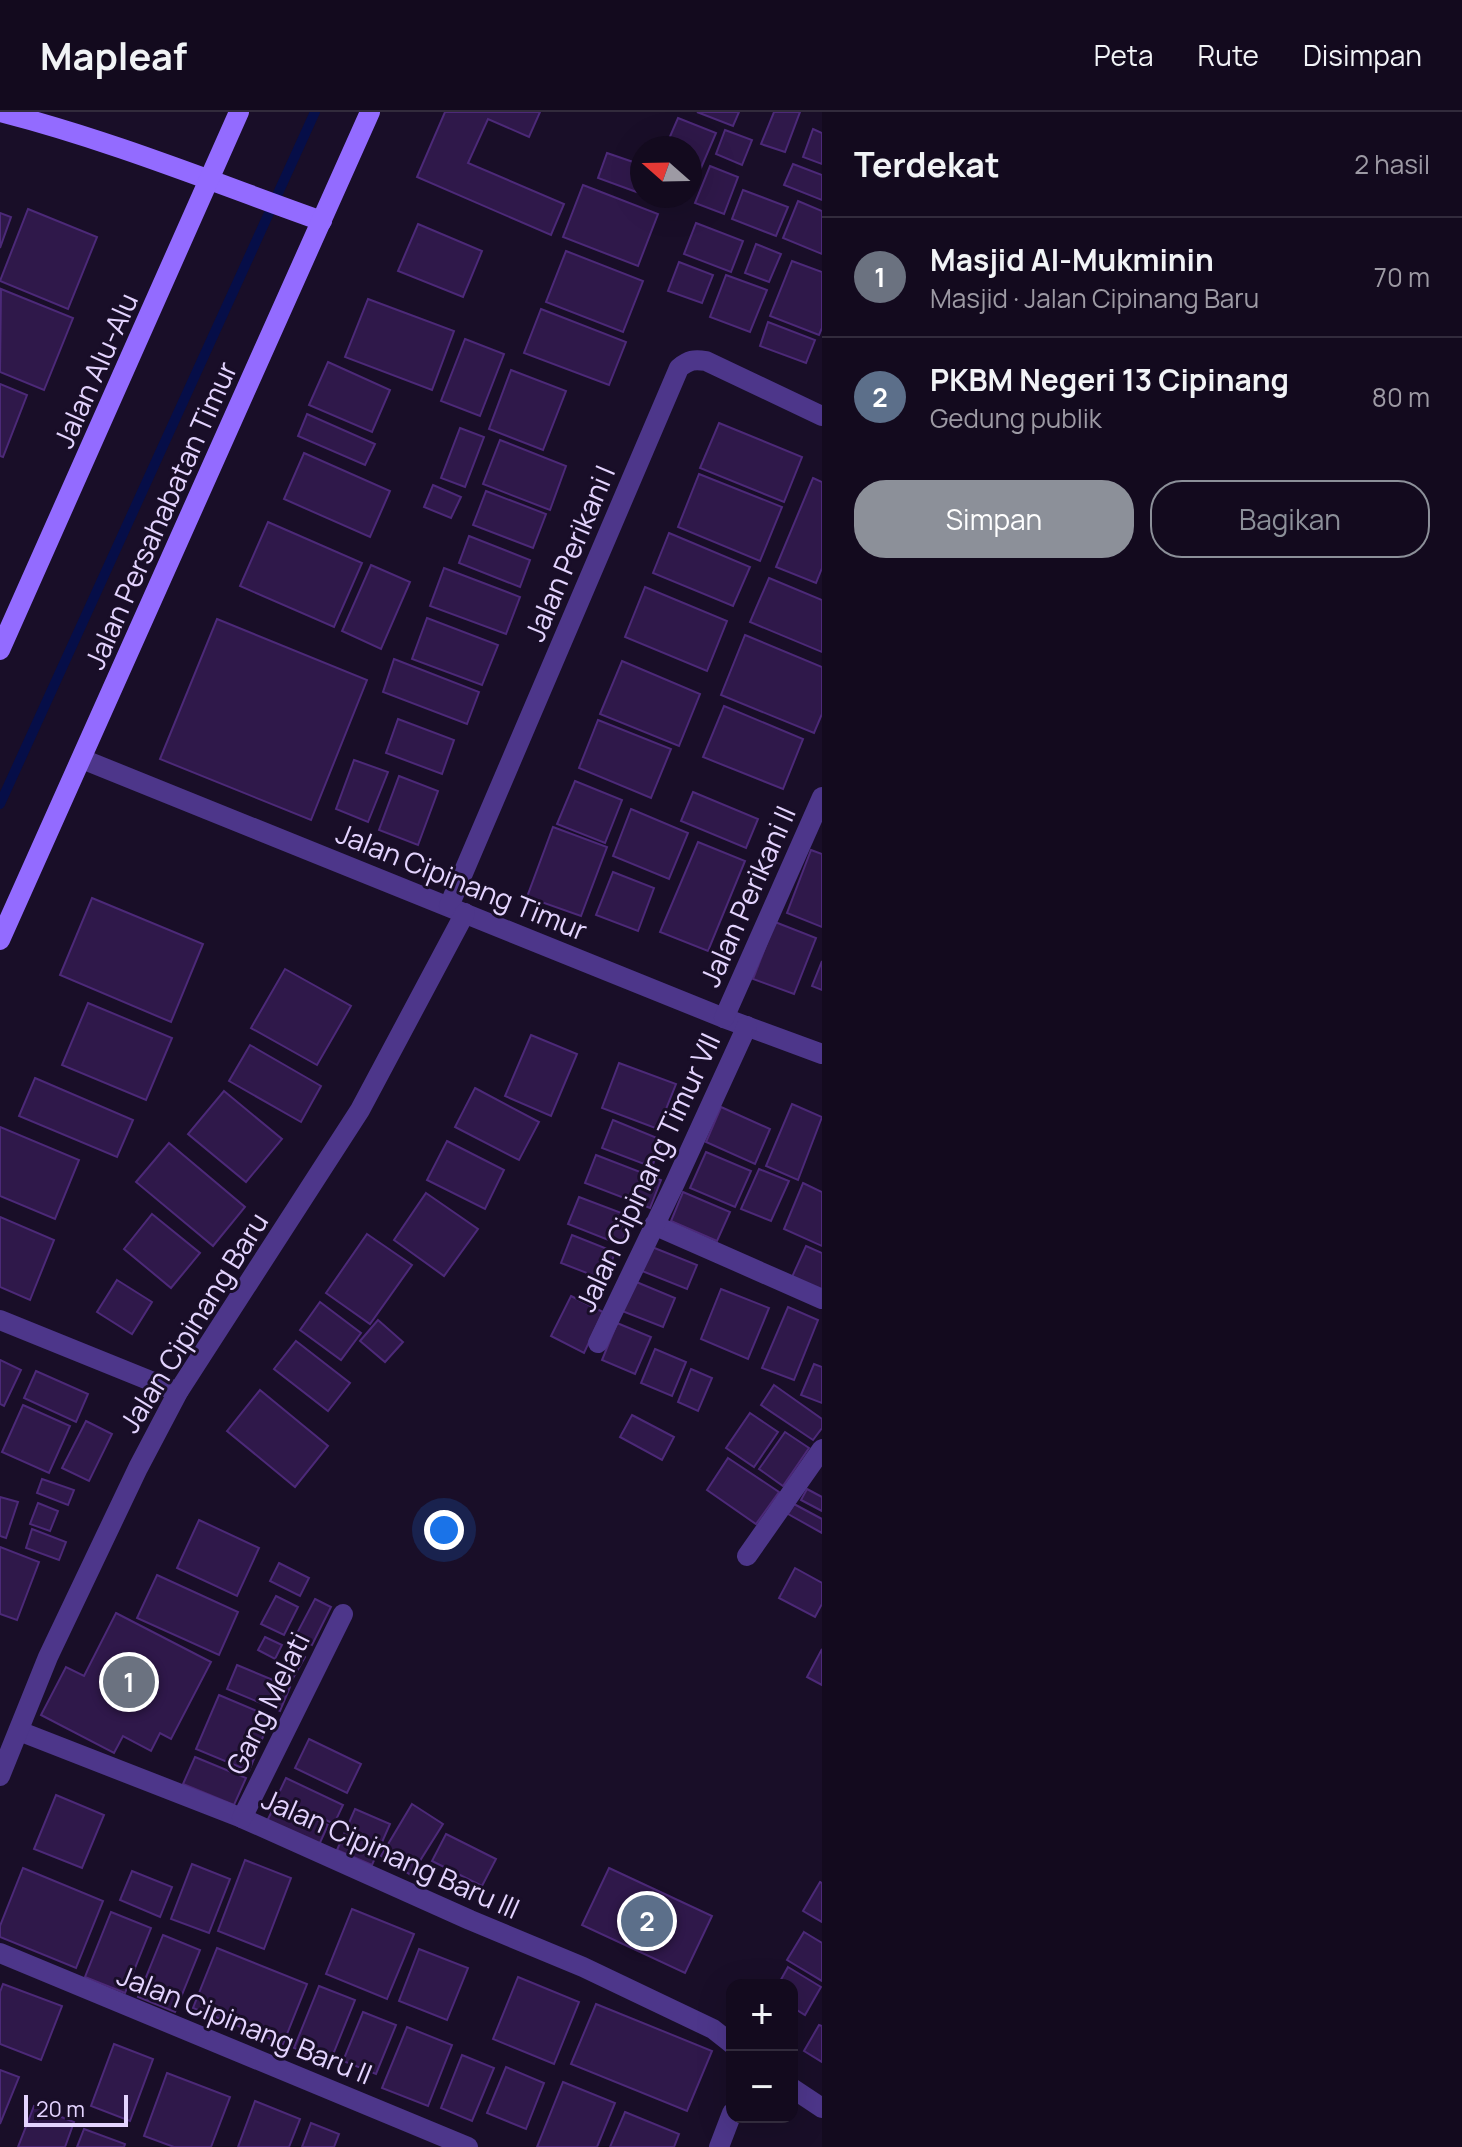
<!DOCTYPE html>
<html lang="id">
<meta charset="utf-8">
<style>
body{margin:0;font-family:Manrope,sans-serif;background:#1c1327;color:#f1f3f6}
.controls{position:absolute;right:24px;bottom:24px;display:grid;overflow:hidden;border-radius:16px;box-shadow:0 8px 32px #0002}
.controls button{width:72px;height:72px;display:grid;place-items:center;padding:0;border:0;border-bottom:2px solid #322b3c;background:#130a1e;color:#f1f3f6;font:40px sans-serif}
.compass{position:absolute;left:630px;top:24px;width:72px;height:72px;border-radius:50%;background:#130a1e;box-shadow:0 8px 32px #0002;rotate:290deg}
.scale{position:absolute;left:24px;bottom:20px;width:104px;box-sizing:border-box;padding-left:8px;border:4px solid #e4d4ff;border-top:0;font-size:22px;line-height:28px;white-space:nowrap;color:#e4d4ff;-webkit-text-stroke:6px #190e28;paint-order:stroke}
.you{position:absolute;left:444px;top:1418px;width:28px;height:28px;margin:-20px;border:6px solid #fff;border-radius:50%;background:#1a73e8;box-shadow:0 0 0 12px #1a73e833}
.badge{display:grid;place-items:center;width:52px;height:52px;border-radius:50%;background:#8c9099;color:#fff;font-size:26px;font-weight:700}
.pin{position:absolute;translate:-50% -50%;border:4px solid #fff;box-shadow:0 2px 8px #0006}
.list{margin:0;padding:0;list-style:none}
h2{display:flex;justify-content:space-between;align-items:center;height:104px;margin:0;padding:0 32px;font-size:34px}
h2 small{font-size:26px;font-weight:400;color:#9d9aa4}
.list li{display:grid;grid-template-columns:52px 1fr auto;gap:24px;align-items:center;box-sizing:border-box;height:120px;padding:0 32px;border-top:2px solid #322b3c}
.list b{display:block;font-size:30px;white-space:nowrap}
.list p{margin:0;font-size:26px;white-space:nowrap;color:#9d9aa4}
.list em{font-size:26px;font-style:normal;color:#9d9aa4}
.actions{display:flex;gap:16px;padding:24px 32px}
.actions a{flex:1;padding:18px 0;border:2px solid #8c9099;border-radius:32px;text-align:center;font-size:28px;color:#8c9099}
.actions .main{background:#8c9099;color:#fff}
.map{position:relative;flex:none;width:822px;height:2035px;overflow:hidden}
header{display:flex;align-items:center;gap:48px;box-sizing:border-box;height:112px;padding:0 40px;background:#130a1e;border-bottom:2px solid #322b3c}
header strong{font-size:38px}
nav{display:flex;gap:44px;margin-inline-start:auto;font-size:28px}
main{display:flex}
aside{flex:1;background:#130a1e}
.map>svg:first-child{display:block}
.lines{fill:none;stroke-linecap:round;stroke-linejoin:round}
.stream{stroke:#060e48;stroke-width:10}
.building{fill:#2f184a;stroke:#4c2978;stroke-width:2}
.street{stroke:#4d368a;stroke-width:20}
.secondary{stroke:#936bff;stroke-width:20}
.labels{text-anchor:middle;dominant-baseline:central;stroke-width:6;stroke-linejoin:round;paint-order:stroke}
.street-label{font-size:28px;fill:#e4d4ff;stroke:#190e28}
</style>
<header>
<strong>Mapleaf</strong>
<nav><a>Peta</a><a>Rute</a><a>Disimpan</a></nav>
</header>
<main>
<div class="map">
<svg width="822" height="2035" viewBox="0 0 822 2035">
<rect width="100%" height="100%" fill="#190e28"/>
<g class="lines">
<path class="stream" d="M0,692l315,-692"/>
</g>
<g class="building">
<path d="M445,0h95l-11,25 -41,-18 -20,44 96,41 -13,31 -134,-58z"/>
<path d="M697,0h42l-6,14z"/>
<path d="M774,0h26l-15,40 -24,-8z"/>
<path d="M678,6l38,15 -18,42 -8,-3v-24h-25z"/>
<path d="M813,17l9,4v31l-19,-7z"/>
<path d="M725,18l27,10 -10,25 -26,-11z"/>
<path d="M607,41l35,12v29l-44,-16z"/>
<path d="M793,52l29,11v25l-38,-15z"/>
<path d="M710,54l28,11 -14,37 -29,-11z"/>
<path d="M583,73l75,29 -20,52 -75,-29z"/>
<path d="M743,78l45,17 -12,29 -44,-17z"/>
<path d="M798,89l24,10v43l-39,-16z"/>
<path d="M28,97l69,28 -29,72 -68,-28z"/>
<path d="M0,101l11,4 -11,31z"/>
<path d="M696,111l47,18 -12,31 -47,-18z"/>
<path d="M418,112l64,27 -19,46 -65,-26z"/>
<path d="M756,132l25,10 -12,28 -24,-9z"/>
<path d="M566,139l77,30 -20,51 -77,-30z"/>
<path d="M792,149l30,11v56l-3,7 -49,-19z"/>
<path d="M679,150l34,13 -11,28 -34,-12z"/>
<path d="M726,163l41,15 -17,42 -40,-15z"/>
<path d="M1,177l72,29 -29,72 -44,-18z"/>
<path d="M368,187l86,32 -22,59 -87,-33z"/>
<path d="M541,197l85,33 -17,43 -85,-32z"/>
<path d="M768,210l47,18 -9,23 -46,-17z"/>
<path d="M465,227l39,15 -24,62 -39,-15z"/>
<path d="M328,250l62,28 -18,42 -63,-27z"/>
<path d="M511,258l55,21 -23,59 -54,-21z"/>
<path d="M0,272l27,11 -24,62 -3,-1z"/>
<path d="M307,302l68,30 -10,21 -67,-29z"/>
<path d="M719,311l83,34 -18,45 -84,-34z"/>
<path d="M460,316l24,9 -19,50 -24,-9z"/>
<path d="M500,328l66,26 -16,44 -67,-26z"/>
<path d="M304,341l86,38 -20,46 -86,-38z"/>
<path d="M699,362l83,33 -22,54 -82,-34z"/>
<path d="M813,366l9,4v86l-6,15 -40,-16z"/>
<path d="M433,373l28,12 -10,21 -27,-11z"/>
<path d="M486,379l60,23 -13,34 -60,-23z"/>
<path d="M268,410l94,41 -28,64 -94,-41z"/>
<path d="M669,421l81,34 -17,39 -80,-33z"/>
<path d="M469,424l61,24 -10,27 -61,-24z"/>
<path d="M371,453l39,17 -29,67 -39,-18z"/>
<path d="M444,456l76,29 -14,37 -76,-28z"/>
<path d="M769,466l53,22v52l-72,-30z"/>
<path d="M645,475l82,34 -20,50 -82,-34z"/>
<path d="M427,506l71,27 -16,40 -70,-26z"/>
<path d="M217,507l150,61 -56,140 -151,-61z"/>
<path d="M745,523l77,32v47l-8,19 -93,-38z"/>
<path d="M394,547l85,33 -12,32 -84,-32z"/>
<path d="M622,549l78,33 -21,52 -79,-32z"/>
<path d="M724,594l79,33 -20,50 -80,-32z"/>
<path d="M398,607l56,21 -12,34 -56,-21z"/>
<path d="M598,608l73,29 -20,49 -72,-30z"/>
<path d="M354,648l34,12 -20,50 -32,-13z"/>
<path d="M399,664l39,15 -20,54 -39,-15z"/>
<path d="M575,669l47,19 -17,43 -48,-19z"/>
<path d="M693,680l65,27 -12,29 -65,-27z"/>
<path d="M631,697l57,24 -19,46 -56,-23z"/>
<path d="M553,715l54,20 -26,69 -54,-19z"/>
<path d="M698,730l47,19 -37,90 -48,-19z"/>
<path d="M811,738l11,4v73l-35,-14z"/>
<path d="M613,760l41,16 -16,43 -42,-16z"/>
<path d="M92,786l111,46 -32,78 -111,-47z"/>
<path d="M775,810l41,16 -22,56 -41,-15z"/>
<path d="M822,849v29l-10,-4z"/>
<path d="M285,857l66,37 -34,59 -66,-37z"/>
<path d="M88,891l84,35 -26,62 -84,-35z"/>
<path d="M531,923l46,19 -26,62 -46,-20z"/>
<path d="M250,933l71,41 -20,36 -72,-41z"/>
<path d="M619,951l57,21 -18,45 -56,-21z"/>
<path d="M35,966l98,42 -16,37 -98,-41z"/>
<path d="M475,976l64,34 -20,38 -64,-33z"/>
<path d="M224,979l58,48 -36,43 -58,-48z"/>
<path d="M792,992l30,13 -24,63 -32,-14z"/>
<path d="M721,995l49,22 -15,35 -49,-22z"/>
<path d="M613,1008l49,20 -10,27 -50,-19z"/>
<path d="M0,1015l79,33 -24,59 -55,-23z"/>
<path d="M447,1029l57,29 -19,39 -58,-29z"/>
<path d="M169,1031l76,64 -32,39 -77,-64z"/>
<path d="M706,1040l45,19 -16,36 -45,-19z"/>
<path d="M596,1043l65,25 -11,28 -65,-25z"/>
<path d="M759,1057l30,12 -18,40 -30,-12z"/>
<path d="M803,1071l19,9v54l-38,-17z"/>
<path d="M683,1080l47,20 -13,29 -46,-20z"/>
<path d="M426,1081l52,36 -34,47 -50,-36z"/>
<path d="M579,1085l53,20 -11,28 -53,-21z"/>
<path d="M152,1102l48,39 -29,35 -47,-39z"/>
<path d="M0,1105l54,23 -24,60 -30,-13z"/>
<path d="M367,1122l45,31 -42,59 -44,-31z"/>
<path d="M572,1123l43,17 -10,28 -44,-17z"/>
<path d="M806,1134l16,7v37l-30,-13z"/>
<path d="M652,1135l45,18 -10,24 -45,-18z"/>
<path d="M117,1168l35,22 -20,32 -35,-22z"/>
<path d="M634,1169l41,17 -12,29 -41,-16z"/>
<path d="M721,1177l48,19 -21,51 -47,-20z"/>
<path d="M571,1184l32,16 -19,41 -33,-17z"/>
<path d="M320,1190l41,31 -20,27 -41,-30z"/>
<path d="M788,1195l30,13 -24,60 -32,-12z"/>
<path d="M378,1208l25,22 -18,20 -25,-21z"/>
<path d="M617,1211l34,14 -16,37 -33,-14z"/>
<path d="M296,1229l54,42 -22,28 -54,-42z"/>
<path d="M655,1237l31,13 -14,34 -31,-13z"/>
<path d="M0,1248l21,10 -17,36 -4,-2z"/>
<path d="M814,1252l8,3v36l-21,-8z"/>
<path d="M691,1257l21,9 -14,33 -20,-9z"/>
<path d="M36,1259l52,23 -12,28 -52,-24z"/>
<path d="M774,1273l48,34v9l-9,12 -52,-35z"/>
<path d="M260,1278l68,56 -33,41 -68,-56z"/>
<path d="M23,1293l47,21 -21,47 -47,-21z"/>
<path d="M750,1301l28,19 -24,35 -28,-19z"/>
<path d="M632,1303l42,22 -12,23 -42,-23z"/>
<path d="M86,1309l26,13 -23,47 -27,-13z"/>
<path d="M785,1320l24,16 -26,38 -24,-17z"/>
<path d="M728,1346l51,34 -23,32 -49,-34z"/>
<path d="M42,1367l32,11 -6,15 -31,-12z"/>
<path d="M807,1377l15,8v14l-21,-11z"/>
<path d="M0,1385l18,5 -12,36 -6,-2z"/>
<path d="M38,1391l20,8 -8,20 -20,-7z"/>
<path d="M794,1392l28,15v14l-34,-19z"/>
<path d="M199,1408l60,28 -22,48 -60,-28z"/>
<path d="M32,1417l34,13 -7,18 -33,-12z"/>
<path d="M0,1435l39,15 -22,58 -17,-6z"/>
<path d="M279,1451l30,15 -9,18 -30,-15z"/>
<path d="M795,1456l27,15v21l-7,13 -36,-19z"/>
<path d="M157,1463l81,37 -19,43 -82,-37z"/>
<path d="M276,1484l22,11 -14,28 -23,-11z"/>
<path d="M315,1487l16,8 -19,38 -17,-8z"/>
<path d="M116,1501l95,49 -40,77 -11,-6 -9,18 -28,-15 -9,17 -73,-38 25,-48 18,9z"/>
<path d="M265,1525l17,8 -7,14 -17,-9z"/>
<path d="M822,1537v36l-15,-8z"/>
<path d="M293,1538l12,7 -13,23 -11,-6z"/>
<path d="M237,1553l53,22 -10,24 -53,-22z"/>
<path d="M219,1583l52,22 -22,54 -53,-22z"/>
<path d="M309,1627l52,25 -14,29 -52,-25z"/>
<path d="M195,1645l51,21 -12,27 -51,-21z"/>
<path d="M286,1666l57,27 -9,19 -57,-27z"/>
<path d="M56,1683l48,20 -22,53 -48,-19z"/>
<path d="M277,1689l51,24 -9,20 -52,-24z"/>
<path d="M412,1692l31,20 -32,51 -30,-19z"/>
<path d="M355,1697l35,15 -18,41 -35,-15z"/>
<path d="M446,1722l50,25 -14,27 -50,-25z"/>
<path d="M245,1748l46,18 -27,71 -46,-18z"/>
<path d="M192,1752l38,15 -21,54 -38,-14z"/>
<path d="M23,1756l80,33 -27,67 -76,-31v-11z"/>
<path d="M609,1756l103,48 -27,57 -103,-48z"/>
<path d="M132,1759l40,16 -12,30 -40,-17z"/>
<path d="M820,1770l2,1v39l-19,-11z"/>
<path d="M352,1797l62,25 -27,65 -61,-25z"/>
<path d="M111,1800l40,16 -26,65 -40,-16z"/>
<path d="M804,1820l18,11v38l-35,-21z"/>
<path d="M163,1823l37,15 -25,62 -37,-15z"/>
<path d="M217,1836l90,36 -24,60 -90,-36z"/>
<path d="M419,1837l49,19 -21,52 -48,-19z"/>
<path d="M788,1855l33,20 -16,28 -13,-8v-22h-14z"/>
<path d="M518,1865l61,25 -25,62 -61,-25z"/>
<path d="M3,1872l59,22 -21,54 -41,-16v-52z"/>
<path d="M319,1874l36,14 -25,62 -36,-14z"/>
<path d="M596,1892l116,47 -25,60 -116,-47z"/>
<path d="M363,1900l33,13 -20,49 -33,-13z"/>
<path d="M819,1913l3,1v36l-18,-11z"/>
<path d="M407,1915l45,18 -24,61 -46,-18z"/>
<path d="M114,1932l39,15 -23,62 -39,-15z"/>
<path d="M462,1943l32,13 -22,53 -31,-13z"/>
<path d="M506,1955l38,16 -18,46 -39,-16z"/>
<path d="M0,1958l19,7 -19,47z"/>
<path d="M167,1961l63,24 -19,50h-37l-30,-11z"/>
<path d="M563,1970l52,21 -18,44h-60z"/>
<path d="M255,1989l45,18 -11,28h-51z"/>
<path d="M34,1994l40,16 -9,25h-47z"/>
<path d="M625,2000l54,22 -5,13h-64z"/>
<path d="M311,2011l28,11 -5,13h-32z"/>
<path d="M84,2017l41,15 -1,3h-47z"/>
</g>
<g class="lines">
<g class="street">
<path d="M82,647l642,259 98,36"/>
<path d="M449,794l230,-538c10,-8 15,-9 27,-7l116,55"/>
<path d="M724,906l98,-221"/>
<path d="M654,1113l168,74"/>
<path d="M0,1208l178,72"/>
<path d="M598,1231l77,-160 72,-157"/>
<path d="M747,1444l75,-107"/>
<path d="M19,1619l223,87 228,102 113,47 130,62 19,15"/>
<path d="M0,1664l48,-119 90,-189 40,-76 182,-282 105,-197"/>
<path d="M242,1706l101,-204"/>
<path d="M0,1841l468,194"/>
<path d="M792,1976l30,20"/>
<path d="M719,2035l13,-34"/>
</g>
<g class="secondary">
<path d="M0,0c110,28 215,71 322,109"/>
<path d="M0,538l239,-538"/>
<path d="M0,828l370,-828"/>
</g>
</g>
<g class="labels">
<g class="street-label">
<text transform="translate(95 258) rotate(-66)">Jalan Alu-Alu</text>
<text transform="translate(160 403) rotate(-66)">Jalan Persahabatan Timur</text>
<text transform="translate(569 441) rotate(-67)">Jalan Perikani I</text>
<text transform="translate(462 769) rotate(22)">Jalan Cipinang Timur</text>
<text transform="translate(747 784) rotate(-66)">Jalan Perikani II</text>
<text transform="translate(647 1060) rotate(-65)">Jalan Cipinang Timur VII</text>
<text transform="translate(193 1210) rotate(-58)">Jalan Cipinang Baru</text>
<text transform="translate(267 1591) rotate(-64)">Gang Melati</text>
<text transform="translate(391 1741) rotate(24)">Jalan Cipinang Baru III</text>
<text transform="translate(245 1912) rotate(22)">Jalan Cipinang Baru II</text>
</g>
</g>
</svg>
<div class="controls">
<button>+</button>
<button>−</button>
</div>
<svg class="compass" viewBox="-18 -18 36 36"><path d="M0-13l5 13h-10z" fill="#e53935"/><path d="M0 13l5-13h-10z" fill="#9d9aa4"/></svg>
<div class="scale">20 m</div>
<div class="you"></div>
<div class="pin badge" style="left:129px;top:1570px;background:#6b7280">1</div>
<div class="pin badge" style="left:647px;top:1809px;background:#5c6f8a">2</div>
</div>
<aside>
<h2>Terdekat<small>2 hasil</small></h2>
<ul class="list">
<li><span class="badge" style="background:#6b7280">1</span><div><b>Masjid Al-Mukminin</b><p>Masjid · Jalan Cipinang Baru</p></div><em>70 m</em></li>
<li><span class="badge" style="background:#5c6f8a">2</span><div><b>PKBM Negeri 13 Cipinang</b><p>Gedung publik</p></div><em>80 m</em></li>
</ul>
<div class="actions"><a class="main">Simpan</a><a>Bagikan</a></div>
</aside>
</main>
